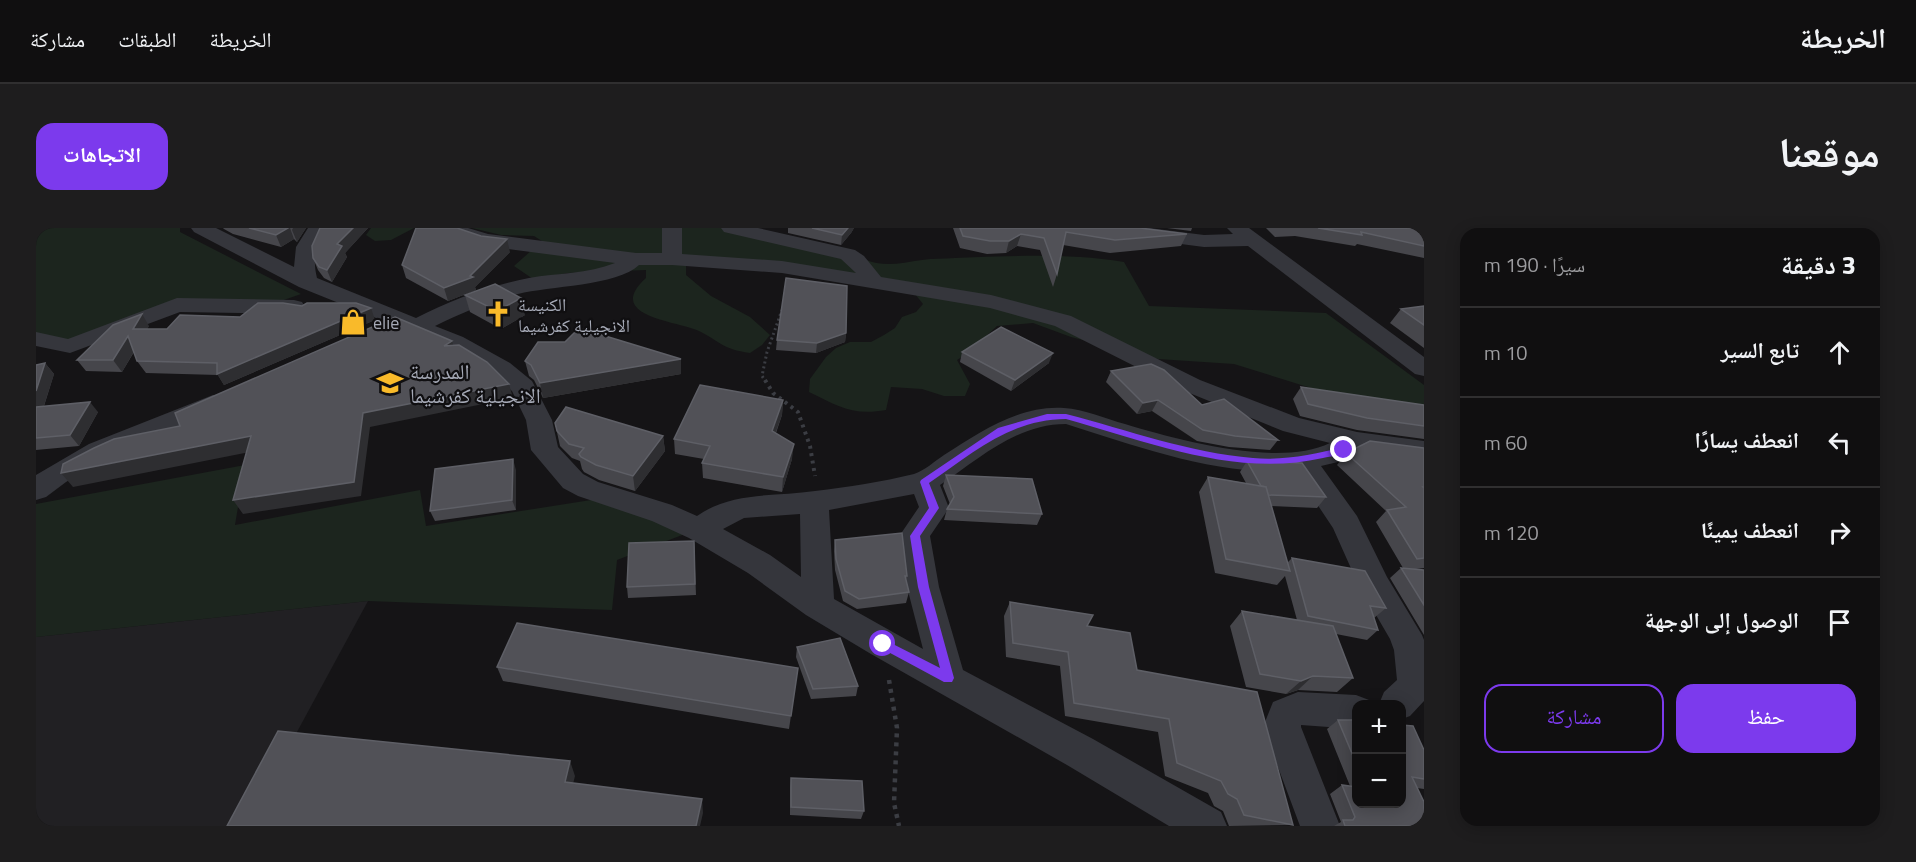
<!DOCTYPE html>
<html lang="ar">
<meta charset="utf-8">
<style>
body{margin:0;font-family:"Titillium Web","Noto Naskh Arabic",sans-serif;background:#1e1d1e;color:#f1f3f6;direction:rtl}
.controls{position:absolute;right:18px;bottom:18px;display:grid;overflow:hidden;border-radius:12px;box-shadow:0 3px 15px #0003}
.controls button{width:54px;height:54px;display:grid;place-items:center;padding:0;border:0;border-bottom:2px solid #302f30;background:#100f10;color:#f1f3f6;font:30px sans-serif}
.stop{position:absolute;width:18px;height:18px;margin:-14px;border:4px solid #7c3aed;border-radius:50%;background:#fff}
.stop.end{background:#7c3aed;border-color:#fff;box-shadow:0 2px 6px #0008}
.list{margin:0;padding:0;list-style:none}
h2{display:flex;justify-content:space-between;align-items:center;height:78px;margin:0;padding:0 24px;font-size:26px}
h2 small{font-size:20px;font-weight:400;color:#9c9c9f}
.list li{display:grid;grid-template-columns:39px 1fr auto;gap:18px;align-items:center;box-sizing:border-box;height:90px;padding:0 24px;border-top:2px solid #302f30}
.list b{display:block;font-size:22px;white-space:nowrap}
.list em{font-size:20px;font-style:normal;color:#9c9c9f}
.actions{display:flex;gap:12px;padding:18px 24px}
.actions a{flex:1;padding:14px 0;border:2px solid #7c3aed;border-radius:18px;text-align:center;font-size:21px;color:#7c3aed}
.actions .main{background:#7c3aed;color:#fff}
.icon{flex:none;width:33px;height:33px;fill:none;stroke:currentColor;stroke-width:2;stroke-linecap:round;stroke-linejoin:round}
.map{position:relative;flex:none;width:1388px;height:598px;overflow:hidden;direction:ltr;border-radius:18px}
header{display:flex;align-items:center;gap:36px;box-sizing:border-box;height:84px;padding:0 30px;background:#100f10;border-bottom:2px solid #302f30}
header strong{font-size:28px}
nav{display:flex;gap:33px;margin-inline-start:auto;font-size:21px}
.intro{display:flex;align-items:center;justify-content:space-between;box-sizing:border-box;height:144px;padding:0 36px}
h1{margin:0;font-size:42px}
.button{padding:15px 27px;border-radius:18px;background:#7c3aed;color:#fff;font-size:21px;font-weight:700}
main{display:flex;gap:36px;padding:0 36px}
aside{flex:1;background:#100f10;border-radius:18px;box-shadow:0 3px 15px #0003}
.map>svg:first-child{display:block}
.built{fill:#212023}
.green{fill:#1c251e}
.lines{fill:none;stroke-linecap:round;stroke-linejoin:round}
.path-far2{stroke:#3b3d43;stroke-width:3;stroke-dasharray:2 3;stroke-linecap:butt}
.path-far1{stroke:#3b3d43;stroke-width:4;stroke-dasharray:3 4.5;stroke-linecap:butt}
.path{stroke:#3b3d43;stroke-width:4.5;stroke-dasharray:4 5;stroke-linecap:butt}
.minor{fill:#35363c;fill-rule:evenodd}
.wall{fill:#46464b}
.shaded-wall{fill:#2e2e31}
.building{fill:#515157;stroke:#5e5f66;stroke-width:1.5}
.route{fill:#7c3aed}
.labels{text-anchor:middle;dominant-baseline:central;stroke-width:4.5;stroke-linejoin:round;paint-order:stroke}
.far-poi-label{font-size:18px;fill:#a6aab7;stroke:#100f11;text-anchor:start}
.poi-label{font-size:21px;fill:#a6aab7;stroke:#100f11;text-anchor:start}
</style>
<header>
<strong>الخريطة</strong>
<nav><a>الخريطة</a><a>الطبقات</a><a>مشاركة</a></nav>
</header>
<div class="intro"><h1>موقعنا</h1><a class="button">الاتجاهات</a></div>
<main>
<aside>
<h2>3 دقيقة<small>سيرًا · 190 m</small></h2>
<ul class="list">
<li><svg class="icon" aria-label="ahead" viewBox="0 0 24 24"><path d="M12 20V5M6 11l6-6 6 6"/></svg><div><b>تابع السير</b></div><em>10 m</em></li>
<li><svg class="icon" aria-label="left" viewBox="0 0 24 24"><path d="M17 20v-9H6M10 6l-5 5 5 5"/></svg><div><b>انعطف يسارًا</b></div><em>60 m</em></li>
<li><svg class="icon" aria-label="right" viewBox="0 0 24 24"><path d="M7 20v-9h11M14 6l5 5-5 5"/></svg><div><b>انعطف يمينًا</b></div><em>120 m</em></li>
<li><svg class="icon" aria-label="arrive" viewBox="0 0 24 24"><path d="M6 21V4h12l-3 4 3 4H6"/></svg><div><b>الوصول إلى الوجهة</b></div></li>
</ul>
<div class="actions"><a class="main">حفظ</a><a>مشاركة</a></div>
</aside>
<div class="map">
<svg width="1388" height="598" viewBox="0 0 1388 598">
<rect width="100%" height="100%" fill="#151416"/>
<path class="built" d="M332,373l-122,225h-210v-189z"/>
<g class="green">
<path d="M0,0h144v4l121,62 -20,7h-99l-110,43 -36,-11z"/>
<path d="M335,0h43l-23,12 -16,1 -9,-6z"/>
<path d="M436,0h249l143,31c20,9 37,4 58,1 11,-2 22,-1 33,-2 57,-2 113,-5 169,4l25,44 177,7 98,72v25l-97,-17 -93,-29 -76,-5 -87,-22 -38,-14 -36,3 -29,27 -11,7 13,24 -5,12h-21l-22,-7 -31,-2 -5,23c-34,6 -48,-4 -77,-18l1,-13 16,-22 10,-9 14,-6h21l13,-7 11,-7 7,-11 14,-5 7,-8 -8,-10 -70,-17 -159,-12v10l25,21 39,21 20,18 -8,10 -12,8c-28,-4 -29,-11 -51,-22 -21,-10 -96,-14 -53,-53v-8l-78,3 -35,6 -19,-13 28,-25 -8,-5 -33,-1z"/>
<path d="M209,237l-10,60 185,-35 6,36 184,-29 93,30 -86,33 -5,50 -244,-9 -332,36v-133z"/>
</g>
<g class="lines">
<path class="path-far2" d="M730,154l-4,-6 5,-24 15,-42"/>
<path class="path-far1" d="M729,152l8,13 25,19 12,34 5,30"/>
<path class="path" d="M853,452l8,48 -3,75 5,23"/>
<g class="minor">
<path d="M155,0h25l78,39 2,-20 12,-19h20c-12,17 -16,30 -11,50l99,40c35,-18 73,-32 113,-40 28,-5 59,-4 86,-15l-130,-17 -44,-14 -3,-4h30l20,6 148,19h26v-25h20v26l100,7 74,12 -15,-14 -117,-27 -3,-4h37l97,22 9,6 17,21 110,18 80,21 129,64 99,38 58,14 67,9v18l-64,-9 -22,12 -17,4 36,50 30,61 35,58 2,5v61l-14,15 -8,3v-15h-23l5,-12 13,-12 -3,-30 -4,-11 -32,-55 -25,-56 -38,-57c-78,5 -156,-24 -229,-47 -50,0 -87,35 -126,61l9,23 -19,28 9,51 24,83 130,69 128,73 6,14h-58l-102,-61 -196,-111 -65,-39 -58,-42 -59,-35 -37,-17 -74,-25 -15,-8 -32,-38 -5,-30 -14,-29 -20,-18 -45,-26 -46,-19 -18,7 -8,-2 -3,-5 9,-8 -82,-33 -105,-55zM603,37h33l110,8 208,35 65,18 127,64 101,41 47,12c-51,25 -152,-3 -205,-19 -19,-5 -41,-15 -61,-16 -45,-3 -84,24 -120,47 -9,6 -20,16 -30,19 -32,8 -66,13 -99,17 -40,6 -83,0 -118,25l-25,-11 -74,-23 -15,-8 -25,-27 -6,-27 -20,-39 -22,-18 -47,-26 -28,-11c27,-13 54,-25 83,-32 31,-8 99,-8 121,-29zM878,266l5,13 -19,28 7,52 16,62 -89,-50 -5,-89zM764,286l1,63 -31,-22 -47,-26 21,-11z"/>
<path d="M1058,0h55l55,7 29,-1 -6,-6h22l175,129v19l-9,-2 -167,-128 -44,1 -100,-13 -7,-2z"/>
<path d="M141,70l117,2 8,2 3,5 -3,5 -8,2 -114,-2 -110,41 -34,-7v-14l32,7z"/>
<path d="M177,167l9,2 4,6 -4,6 -114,48 -42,25 -20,15 -10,3v-25l53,-31z"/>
<path d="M1262,464l58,3 13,5 2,4h-15v25l-55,-4v2l39,99h-40l-37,-99 10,-25z"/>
</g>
</g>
<g class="wall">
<path d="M187,0h83l-9,14 -3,-3 -13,8 -48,-13 -9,-5z"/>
<path d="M284,0h48l-23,25 2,4 -15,25 -8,-4 -6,-8 -5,-12z"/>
<path d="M752,0h66l-3,5 -10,12 -53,-12z"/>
<path d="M917,0h187l47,6 -6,12 -71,7 -47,-8 -6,29 -4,13 -13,-37 -23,-4 -11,7 -19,1 -27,-6z"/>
<path d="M1131,0h25l-1,3z"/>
<path d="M1230,0h158v30l-67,-14 -2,2 -60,-10 -20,1z"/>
<path d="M474,24l-35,35 1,3 -28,11 -42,-23 -4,-13z"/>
<path d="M429,67l60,20 -24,14 -31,-17z"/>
<path d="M1388,78v42l-34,-25 11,-14z"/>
<path d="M339,92l-151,65 -6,-10 -72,-2 -9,-12 -3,-9 -12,20 -36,-1 -9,-11 72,-34 -2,3h20z"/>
<path d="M810,105l-1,9 -29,11 -40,-3 1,-10z"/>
<path d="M926,124l87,11 -38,28 -51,-29z"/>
<path d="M489,133l156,13 -138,24 -9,-18 -5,-4z"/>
<path d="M9,135l9,11 -10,32 54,6 -19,34 -43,4v-85z"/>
<path d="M1075,143l91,34 76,35 -8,10 -41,-3 -32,-6 -45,-30 -15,3 -31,-32z"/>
<path d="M1265,159l123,18v34l-67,-9 -57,-14 -7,-17z"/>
<path d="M747,172l-1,15 -6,18 16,26 -10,33 -79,-14 -1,-15 2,-4 -29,-5 -1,-15z"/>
<path d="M519,195l108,13 2,15 -30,40 -36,-11 -15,-8 -2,-3 -2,-8 -8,-3 -12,-12z"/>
<path d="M1388,220v120l-8,1 8,1v65l-34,-57 11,-10h2l-27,-46 10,-11 -49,-46 9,-12z"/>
<path d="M1211,233l79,36 -9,11 -46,-2 16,57 5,-5 94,50 -12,10 4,12 -11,10 -31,-6 17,44 -16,14 -39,-2 -12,4 -40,-7 -16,-61 12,-15 55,9 -12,-44 -8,9 -62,-12 -16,-81 9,-15 38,6 -6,-11z"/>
<path d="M480,242v40l-81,11 -5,-10z"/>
<path d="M910,247l96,39 -5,11 -93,-5 3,-11 3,-5 -7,-18z"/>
<path d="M799,312l72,36 -1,4 3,12 -3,11 -49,6 -14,-8 -8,-31 -1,-19z"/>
<path d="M658,313l2,54 -68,3 -1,-11z"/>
<path d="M974,374l77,24 50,44 156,155 -64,1 -6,-15 -9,-5 -6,-13 -43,-17 -7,-44 -93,-16 -5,-50 -54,-9 -2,-41z"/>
<path d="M761,419l61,39 -2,10 -45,3 -15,-42z"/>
<path d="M461,439l301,1 -9,61 -286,-48z"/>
<path d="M1302,492h18v84l68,-54v39l-7,-1 7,38h-90l7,-4 -11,-28 12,-9 8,1 -23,-57z"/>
<path d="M755,550l73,33 -3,8 -71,-4v-28z"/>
</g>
<g class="shaded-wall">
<path d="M252,0h2l4,11 -13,8 -5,-12z"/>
<path d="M257,0h13l-9,14 -5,-12z"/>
<path d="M317,0h15l-23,25 2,4 -15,25 -5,-12 10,-26z"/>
<path d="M812,0h6l-3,5 -10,12 1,-10z"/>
<path d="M985,6l-4,12 -11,7 3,-12z"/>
<path d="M471,11l3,13 -35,35 1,3 -28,11 -4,-13 26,-12z"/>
<path d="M485,70l4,17 -24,14 -4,-18z"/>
<path d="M335,80l4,12 -151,65 -7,-11z"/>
<path d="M106,86l7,12 -8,14 -8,-11z"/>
<path d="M810,105l-1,9 -29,11 1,-10z"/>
<path d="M92,108l8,12 -14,24 -9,-12z"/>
<path d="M416,113l4,14 -12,-9z"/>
<path d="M1017,125l-4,10 -38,28 4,-11z"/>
<path d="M645,131v15l-138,24 -3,-15z"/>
<path d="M9,135l9,11 -14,44 -4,-5v-22z"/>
<path d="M473,156l4,14 -143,29 -9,69 -118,18 -10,-14 130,-87z"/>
<path d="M747,172l-1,15 -11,30 1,-14z"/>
<path d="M1122,172l-6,11 -15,3 6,-11z"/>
<path d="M54,174l8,10 -19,34 -9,-11z"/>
<path d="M215,208l9,14 -187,37 -12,-14z"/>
<path d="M627,208l2,15 -30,40 -2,-15z"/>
<path d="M758,216l-2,15 -10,33 1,-15z"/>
<path d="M477,231l3,11v40l-4,-10z"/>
<path d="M1277,448l-15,14 -12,4 15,-13z"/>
<path d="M534,533l5,15 -5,20 -5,-14z"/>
<path d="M666,571l1,14 -3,13h-4z"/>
</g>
<g class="building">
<path d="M213,0h39l-12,7z"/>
<path d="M284,0h33l-16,16 5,2 -15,24 -8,-3 -6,-9 -1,-12z"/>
<path d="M380,0h41l24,8 26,3 -37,37 3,1 -29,11 -42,-23z"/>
<path d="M776,0h36l-6,7z"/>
<path d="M924,0h180l47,6 -72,6 -49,-8 -9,42 -13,-36 -23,-4 -12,7h-19l-27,-5z"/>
<path d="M1282,0h106v18l-63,-14 1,3z"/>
<path d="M750,50l61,8 -1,47 -29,10 -40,-3z"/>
<path d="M459,56l26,14 -24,13 -32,-16z"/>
<path d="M222,75h25l19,3 5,-3h49l15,5 -154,66v-11l-80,-2 -9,-25 -15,24h-36l36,-35 29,-11 -9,15h34l13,-14 60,2z"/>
<path d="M1388,78v19l-23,-16z"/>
<path d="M359,89l57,24 -8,5 15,-1 13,8 15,9 22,22 -146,29 -9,69 -121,18 18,-64 -190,37 2,-9 31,-16 20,-9 66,-13 -5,-13z"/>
<path d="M965,99l52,26 -38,27 -53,-28z"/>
<path d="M543,100l102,31 -141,24 -9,-18 -6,-4 13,-19h27z"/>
<path d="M9,135l-9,28v-26z"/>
<path d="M1115,136l13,6 38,35 22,-6 54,41 -43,-4 -32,-6 -45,-30 -15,3 -32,-32z"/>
<path d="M664,157l83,15 -11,31 22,13 -11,33 -81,-14 8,-17 -36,-7z"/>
<path d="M1265,159l123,18v21l-57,-8 -59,-14z"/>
<path d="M54,174l-20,33 -34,3v-31z"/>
<path d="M530,179l97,29 -30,40 -37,-11 -15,-8 -2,-3 5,-6 -15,-4 -12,-13 -2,-8z"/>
<path d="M1334,213l54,7v39h-1l1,1v70l-7,1 -30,-49 19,-3 -60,-54z"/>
<path d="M477,231l-1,41 -82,11 5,-42z"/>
<path d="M1211,233l55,2 24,34 -58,-2 -2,-8 -5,-1z"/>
<path d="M910,247l86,4 10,35 -95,-5 7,-12z"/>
<path d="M1172,249l58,10 24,84 -64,-12z"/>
<path d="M866,305l5,43h-2l4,16 -50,7 -14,-8 -9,-32 -1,-19z"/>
<path d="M658,313l1,43 -68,3 2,-44z"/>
<path d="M1256,330l73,13 21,37 -16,-2 8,24 -70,-14z"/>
<path d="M1365,340l23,2v35z"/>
<path d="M974,374l83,13 -6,11 43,7 7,37 120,22 36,133 -49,-10 -7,-16 -9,-5 -7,-13 -44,-18 -8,-44 -95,-16 -6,-51 -55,-9z"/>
<path d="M1206,383l91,15 20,52 -40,-2 -12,5 -41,-7z"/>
<path d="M481,395l281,45 -7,48 -294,-49z"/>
<path d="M804,410l18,48 -45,3 -16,-42z"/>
<path d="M1302,492h18v43z"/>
<path d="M1365,497l12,1 11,24v29l-12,-2 12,25v24h-79l-2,-6h10l2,-3 -13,-32 14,2v17h45z"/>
<path d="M242,503l292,30 -5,21 137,17 -6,27h-469z"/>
<path d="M755,550l71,3 2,30 -73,-4z"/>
</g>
<path class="route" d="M1011,186h19c62,16 124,39 187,44 31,3 61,-4 91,-11l4,3c-6,6 -17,6 -25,8 -87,20 -174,-16 -257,-39 -55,0 -93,34 -137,64l10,25 -19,28 9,51 25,91 -2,4h-8l-65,-35v-6l4,-2 57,29 -22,-81 -8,-51 19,-28 -9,-26 1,-2 77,-52z"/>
<defs>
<g id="church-bare" transform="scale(2.07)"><path d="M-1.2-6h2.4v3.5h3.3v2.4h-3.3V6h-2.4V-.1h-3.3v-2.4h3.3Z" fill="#f9ba2a" stroke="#100f11" stroke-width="2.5" paint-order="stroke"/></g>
<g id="shop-bare" transform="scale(2.07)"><path d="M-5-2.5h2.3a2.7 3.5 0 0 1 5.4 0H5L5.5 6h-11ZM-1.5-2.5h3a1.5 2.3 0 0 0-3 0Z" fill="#f9ba2a" stroke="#100f11" stroke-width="2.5" paint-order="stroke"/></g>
<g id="school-bare" transform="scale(2.07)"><path d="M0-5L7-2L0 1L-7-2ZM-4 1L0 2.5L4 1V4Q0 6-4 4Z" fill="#f9ba2a" stroke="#100f11" stroke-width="2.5" paint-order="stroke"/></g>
</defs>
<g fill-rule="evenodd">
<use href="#church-bare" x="462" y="86"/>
<use href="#shop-bare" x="317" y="94"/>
<use href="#school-bare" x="354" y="155"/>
</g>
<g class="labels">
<g class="far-poi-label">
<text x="482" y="76">الكنيسة<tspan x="482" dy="21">الانجيلية كفرشيما</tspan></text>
<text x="337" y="94">elie</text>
</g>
<g class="poi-label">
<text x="374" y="143">المدرسة<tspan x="374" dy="24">الانجيلية كفرشيما</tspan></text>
</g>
</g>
</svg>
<div class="controls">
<button>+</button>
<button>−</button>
</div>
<div class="stop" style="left:847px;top:416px"></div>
<div class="stop end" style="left:1308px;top:222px"></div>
</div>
</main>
